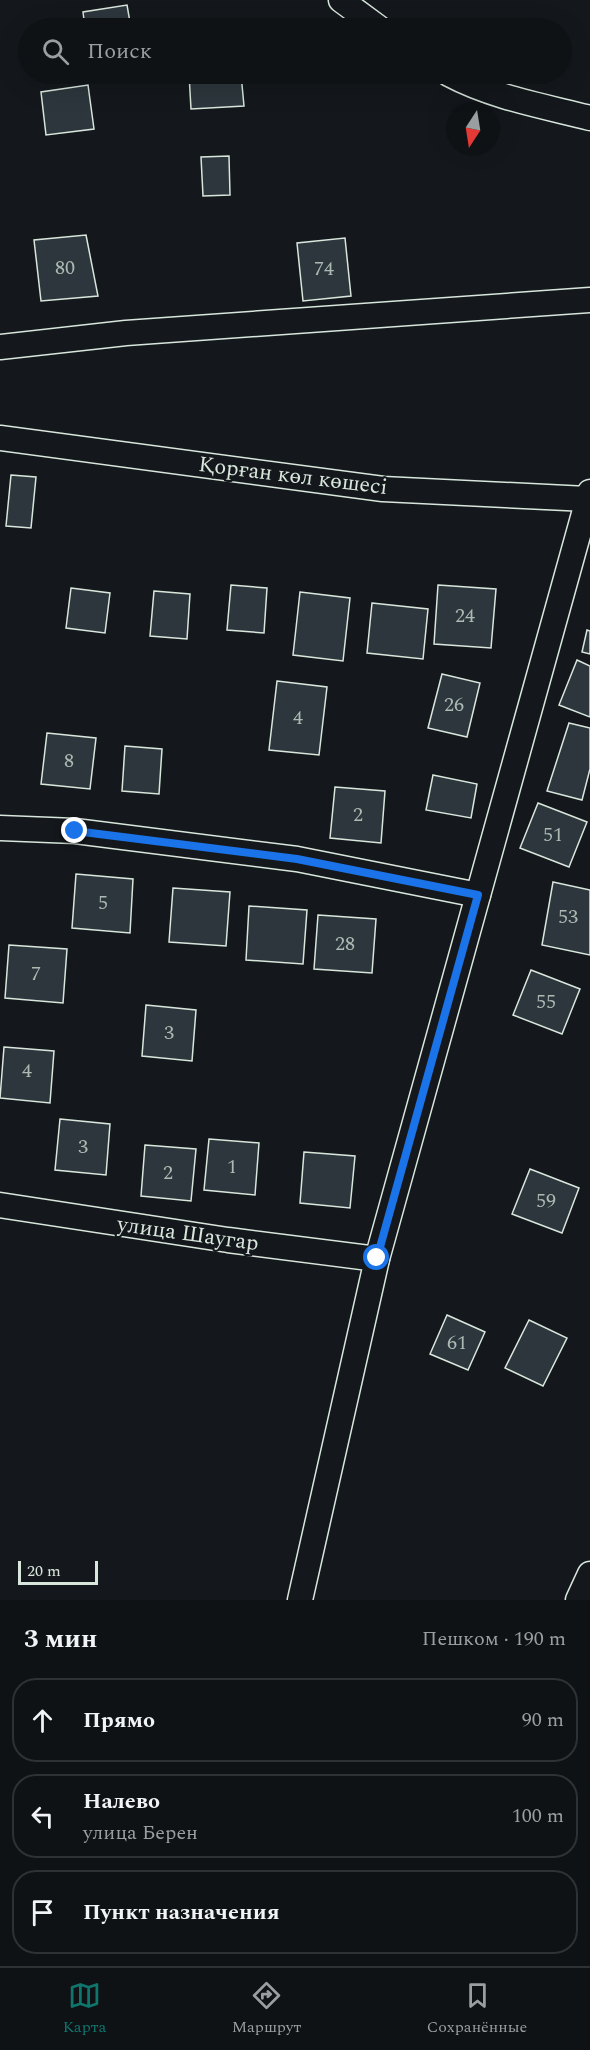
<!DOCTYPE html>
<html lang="ru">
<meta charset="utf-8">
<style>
body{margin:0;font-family:Spectral,serif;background:#1d2022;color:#f1f3f6}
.compass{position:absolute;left:446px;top:102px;width:54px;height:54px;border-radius:50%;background:#0f1215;box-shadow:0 6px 24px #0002;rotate:192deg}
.scale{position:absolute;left:18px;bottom:15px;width:80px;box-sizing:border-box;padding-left:6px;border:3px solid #d8e6dc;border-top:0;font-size:16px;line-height:21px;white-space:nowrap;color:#d8e6dc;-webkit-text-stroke:4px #14181c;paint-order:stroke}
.stop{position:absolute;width:18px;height:18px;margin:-14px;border:4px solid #1a73e8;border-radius:50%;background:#fff}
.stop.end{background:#1a73e8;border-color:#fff;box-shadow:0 2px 6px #0008}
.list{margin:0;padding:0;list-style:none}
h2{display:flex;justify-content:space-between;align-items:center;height:78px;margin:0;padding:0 24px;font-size:26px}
h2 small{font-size:20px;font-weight:400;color:#9b9ea0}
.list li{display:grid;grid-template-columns:39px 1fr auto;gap:18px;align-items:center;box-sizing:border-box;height:84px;margin:0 12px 12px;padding:0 12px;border:2px solid #2f3234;border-radius:24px}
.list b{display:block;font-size:22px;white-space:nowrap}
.list p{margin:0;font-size:20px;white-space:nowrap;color:#9b9ea0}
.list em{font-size:20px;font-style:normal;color:#9b9ea0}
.icon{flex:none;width:33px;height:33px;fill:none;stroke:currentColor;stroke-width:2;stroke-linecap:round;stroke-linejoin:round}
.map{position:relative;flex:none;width:590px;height:1600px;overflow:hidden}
.search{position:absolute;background:#0f1215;box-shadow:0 6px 24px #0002;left:18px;right:18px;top:18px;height:66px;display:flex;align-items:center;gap:15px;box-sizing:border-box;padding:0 21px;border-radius:33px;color:#9b9ea0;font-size:22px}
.sheet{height:366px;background:#0f1215}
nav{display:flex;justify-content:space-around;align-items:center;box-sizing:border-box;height:84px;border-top:2px solid #2f3234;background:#0f1215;font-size:16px;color:#9b9ea0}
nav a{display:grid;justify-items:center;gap:3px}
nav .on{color:#0f766e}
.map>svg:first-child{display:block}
.building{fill:#2c363c;stroke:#d8e6dc;stroke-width:1.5}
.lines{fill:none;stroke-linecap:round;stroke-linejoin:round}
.street-casing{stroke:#d8e6dc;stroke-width:27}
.street{stroke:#14181c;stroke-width:24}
.route{stroke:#1a73e8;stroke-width:8}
.labels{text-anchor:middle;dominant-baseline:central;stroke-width:4.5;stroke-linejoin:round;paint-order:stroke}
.number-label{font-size:20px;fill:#adbab4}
.street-label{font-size:22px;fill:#d8e6dc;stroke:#14181c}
</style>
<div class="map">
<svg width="590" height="1600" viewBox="0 0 590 1600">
<rect width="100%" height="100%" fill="#14181c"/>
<g class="building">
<path d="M127,5l4,23h-46l-2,-16z"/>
<path d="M189,74h52l3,32 -53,3z"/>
<path d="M88,85l6,44 -48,6 -5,-43z"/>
<path d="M229,156l1,39 -27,1 -2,-39z"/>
<path d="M86,235l12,61 -57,5 -7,-61z"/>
<path d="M345,238l6,58 -48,5 -6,-58z"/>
<path d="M11,475l25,2 -5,51 -25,-2z"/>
<path d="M231,585l36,3 -3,45 -37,-3z"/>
<path d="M438,585l58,4 -5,59 -57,-4z"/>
<path d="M71,588l39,5 -5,40 -39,-5z"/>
<path d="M154,591l36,3 -3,45 -37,-3z"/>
<path d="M300,592l50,6 -7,63 -50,-6z"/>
<path d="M372,603l56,6 -5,50 -56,-6z"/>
<path d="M587,630l3,1v23l-8,-2z"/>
<path d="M577,660l13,6v51l-31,-12z"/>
<path d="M442,674l38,9 -13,54 -39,-9z"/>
<path d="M277,681l50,6 -8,68 -50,-5z"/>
<path d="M569,723l21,5v41l-8,31 -35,-9z"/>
<path d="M47,733l49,5 -6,51 -49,-5z"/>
<path d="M125,746l37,3 -3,45 -37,-3z"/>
<path d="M433,775l44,9 -6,34 -45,-8z"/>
<path d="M335,787l50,4 -4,52 -51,-5z"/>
<path d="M538,803l49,19 -18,45 -49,-19z"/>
<path d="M76,874l57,5 -3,54 -58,-5z"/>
<path d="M553,882l37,8v65l-48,-10z"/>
<path d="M173,888l57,4 -4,54 -57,-4z"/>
<path d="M249,906l58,4 -4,54 -57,-4z"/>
<path d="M318,915l58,4 -4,54 -58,-4z"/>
<path d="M9,945l58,4 -4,54 -58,-5z"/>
<path d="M531,970l49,19 -18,45 -49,-19z"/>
<path d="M146,1005l50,5 -4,51 -50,-5z"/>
<path d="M4,1047l50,4 -4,52 -50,-5z"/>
<path d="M60,1119l50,5 -4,51 -51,-5z"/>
<path d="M209,1139l50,4 -4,52 -51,-5z"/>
<path d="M145,1145l51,4 -5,52 -50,-5z"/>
<path d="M304,1152l51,4 -5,52 -50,-5z"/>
<path d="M530,1169l49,19 -17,45 -50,-19z"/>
<path d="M447,1315l38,17 -17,38 -38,-16z"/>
<path d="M529,1320l38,18 -24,48 -38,-18z"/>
</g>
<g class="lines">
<g class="street-casing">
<g id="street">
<path d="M341,0l38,28"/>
<path d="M449,74c43,23 94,32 141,44"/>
<path d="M0,347l126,-14 464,-33"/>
<path d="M0,438l383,51 204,10"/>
<path d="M0,828l75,3 222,28 181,36"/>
<path d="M0,1205l228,35 149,19"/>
<path d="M300,1600l77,-341 213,-767"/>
<path d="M578,1600l12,-26"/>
</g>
</g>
<use href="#street" class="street"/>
</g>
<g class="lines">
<path class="route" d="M75,831l222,28 181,36 -101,363"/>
</g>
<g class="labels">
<g class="number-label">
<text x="65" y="268">80</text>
<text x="324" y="269">74</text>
<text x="465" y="616">24</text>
<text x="454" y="705">26</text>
<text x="298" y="718">4</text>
<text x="69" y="761">8</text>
<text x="358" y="815">2</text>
<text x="553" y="835">51</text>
<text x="103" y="903">5</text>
<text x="568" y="917">53</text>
<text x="345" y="944">28</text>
<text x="36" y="974">7</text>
<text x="546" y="1002">55</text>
<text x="169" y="1033">3</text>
<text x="27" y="1071">4</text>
<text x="83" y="1147">3</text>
<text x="232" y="1167">1</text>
<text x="168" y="1173">2</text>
<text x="546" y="1201">59</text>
<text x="457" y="1343">61</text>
</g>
<g class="street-label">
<text transform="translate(293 476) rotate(7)">Қорған көл көшесі</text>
<text transform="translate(188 1234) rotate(8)">улица Шаугар</text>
</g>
</g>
</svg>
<svg class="compass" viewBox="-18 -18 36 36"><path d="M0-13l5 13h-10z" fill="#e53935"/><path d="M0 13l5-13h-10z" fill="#9b9ea0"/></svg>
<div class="scale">20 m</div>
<div class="stop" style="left:377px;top:1258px"></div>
<div class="stop end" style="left:75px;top:831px"></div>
<div class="search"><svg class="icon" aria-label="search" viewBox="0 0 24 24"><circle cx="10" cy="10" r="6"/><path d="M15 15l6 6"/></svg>Поиск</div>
</div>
<section class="sheet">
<h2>3 мин<small>Пешком · 190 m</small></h2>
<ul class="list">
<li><svg class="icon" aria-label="ahead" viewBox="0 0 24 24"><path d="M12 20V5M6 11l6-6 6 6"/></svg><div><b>Прямо</b></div><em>90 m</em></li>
<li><svg class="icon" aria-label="left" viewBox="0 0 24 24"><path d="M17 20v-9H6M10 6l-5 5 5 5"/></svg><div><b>Налево</b><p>улица Берен</p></div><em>100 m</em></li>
<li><svg class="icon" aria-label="arrive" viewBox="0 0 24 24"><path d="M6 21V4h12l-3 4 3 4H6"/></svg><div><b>Пункт назначения</b></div></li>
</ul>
</section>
<nav>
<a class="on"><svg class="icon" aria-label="map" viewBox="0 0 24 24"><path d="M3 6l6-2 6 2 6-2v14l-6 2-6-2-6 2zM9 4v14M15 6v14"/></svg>Карта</a>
<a><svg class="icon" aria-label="directions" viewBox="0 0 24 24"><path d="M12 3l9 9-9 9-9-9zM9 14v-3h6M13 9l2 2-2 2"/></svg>Маршрут</a>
<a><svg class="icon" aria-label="saved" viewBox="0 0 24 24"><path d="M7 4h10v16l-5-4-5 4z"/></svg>Сохранённые</a>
</nav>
